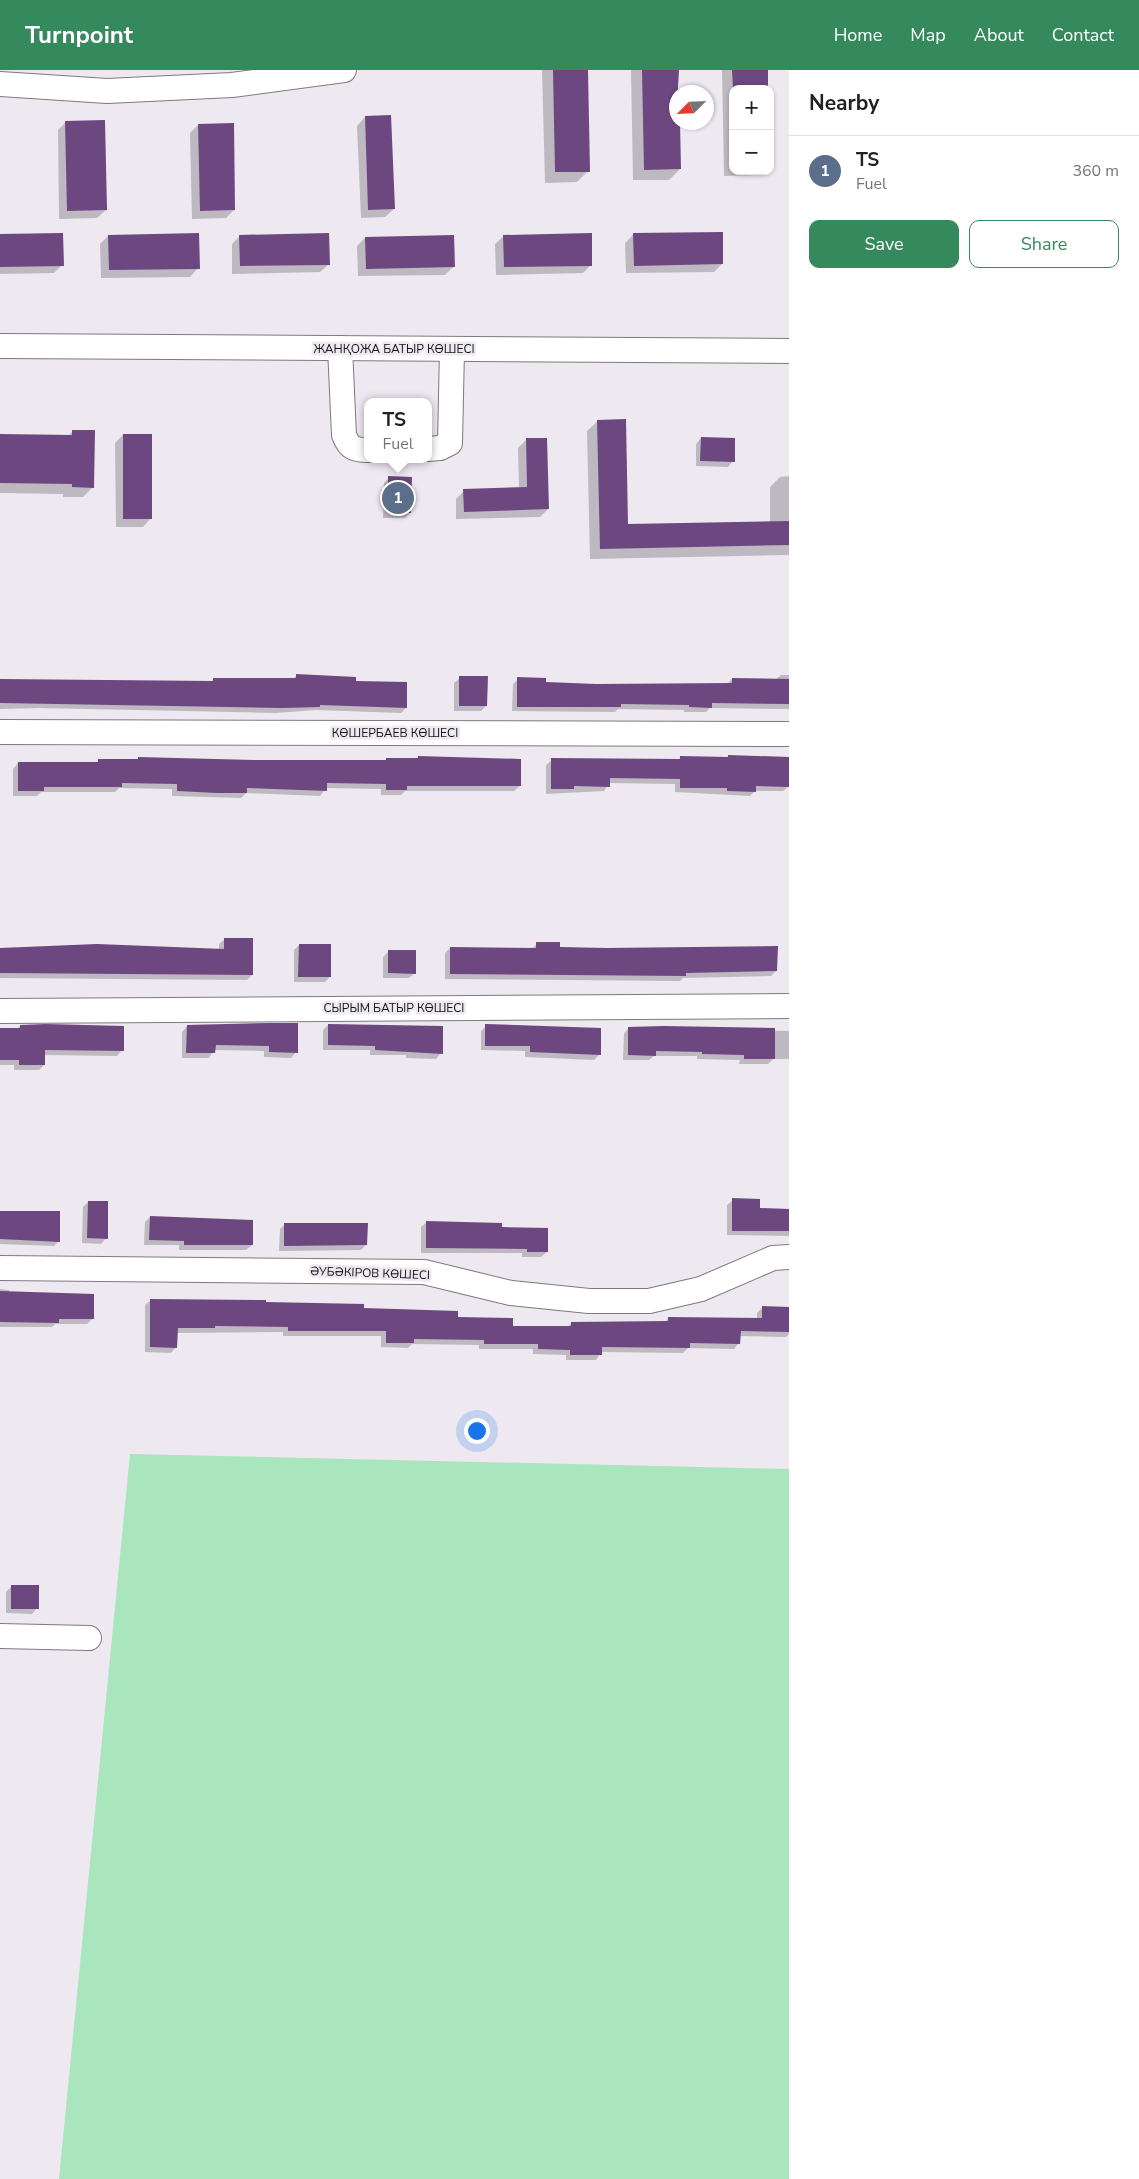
<!DOCTYPE html>
<meta charset="utf-8">
<style>
body{margin:0;font-family:"Nunito Sans",sans-serif;background:#f2f2f2;color:#202124}
.controls{position:absolute;right:15px;top:15px;display:grid;overflow:hidden;border-radius:10px;box-shadow:0 1px 4px #0004}
.controls button{width:45px;height:45px;display:grid;place-items:center;padding:0;border:0;border-bottom:1px solid #e0e0e0;background:#fff;color:#202124;font:25px sans-serif}
.compass{position:absolute;left:669px;top:15px;width:45px;height:45px;border-radius:50%;background:#fff;box-shadow:0 1px 4px #0004;rotate:246deg}
.you{position:absolute;left:476px;top:1360px;width:18px;height:18px;margin:-12px;border:4px solid #fff;border-radius:50%;background:#1a73e8;box-shadow:0 0 0 8px #1a73e833}
.badge{display:grid;place-items:center;width:32px;height:32px;border-radius:50%;background:#34895d;color:#fff;font-size:16px;font-weight:700}
.pin{position:absolute;translate:-50% -50%;border:2px solid #fff;box-shadow:0 1px 5px #0006}
.popup{position:absolute;left:364px;top:328px;width:68px;height:65px;box-sizing:border-box;display:grid;place-content:center;border-radius:10px;background:#fff;filter:drop-shadow(0 1px 4px #0005);font-size:16px;white-space:nowrap;color:#757577}
.popup b{font-size:19px;color:#202124}
.popup::after{content:'';position:absolute;left:50%;top:100%;margin-left:-10px;border:10px solid transparent;border-top-color:#fff}
.list{margin:0;padding:0;list-style:none}
h2{display:flex;justify-content:space-between;align-items:center;height:65px;margin:0;padding:0 20px;font-size:21px}
h2 small{font-size:16px;font-weight:400;color:#757577}
.list li{display:grid;grid-template-columns:32px 1fr auto;gap:15px;align-items:center;box-sizing:border-box;height:70px;padding:0 20px;border-top:1px solid #e0e0e0}
.list b{display:block;font-size:19px;white-space:nowrap}
.list p{margin:0;font-size:16px;white-space:nowrap;color:#757577}
.list em{font-size:16px;font-style:normal;color:#757577}
.actions{display:flex;gap:10px;padding:15px 20px}
.actions a{flex:1;padding:11px 0;border:1px solid #34895d;border-radius:10px;text-align:center;font-size:18px;color:#34895d}
.actions .main{background:#34895d;color:#fff}
.map{position:relative;flex:none;width:789px;height:2109px;overflow:hidden}
header{display:flex;align-items:center;gap:30px;box-sizing:border-box;height:70px;padding:0 25px;background:#34895d;color:#fff}
header strong{font-size:24px}
nav{display:flex;gap:28px;margin-inline-start:auto;font-size:18px}
main{display:flex}
aside{flex:1;background:#fff}
.map>svg:first-child{display:block}
.green{fill:#a9e5bd}
.shadow{fill:#0003}
.building{fill:#6d477f}
.lines{fill:none;stroke-linecap:round;stroke-linejoin:round}
.minor-casing{stroke:#7e7980;stroke-width:26}
.minor{stroke:#fff;stroke-width:24}
.labels{text-anchor:middle;dominant-baseline:central;stroke-width:5;stroke-linejoin:round;paint-order:stroke}
.street-label{font-size:12px;fill:#141215;stroke:#eee8f1}
</style>
<header>
<strong>Turnpoint</strong>
<nav><a>Home</a><a>Map</a><a>About</a><a>Contact</a></nav>
</header>
<main>
<div class="map">
<svg width="789" height="2109" viewBox="0 0 789 2109">
<rect width="100%" height="100%" fill="#eee8f1"/>
<path class="green" d="M130,1384l659,15v710h-730z"/>
<g class="shadow">
<path d="M542,0h44l2,101 -11,11 -32,1z"/>
<path d="M631,0h47l-2,52 4,47 -11,11h-36z"/>
<path d="M722,0h44l1,19h-34v82h28l-4,4 -33,1z"/>
<path d="M365,47l29,92 -9,8 -24,1 -4,-92z"/>
<path d="M66,52l40,88 -9,8 -38,1 -1,-89z"/>
<path d="M198,55l36,85 -8,8 -34,1 -2,-86z"/>
<path d="M634,164l88,30 -8,8 -88,1 -1,-30z"/>
<path d="M0,165l62,30 -8,8 -54,1z"/>
<path d="M108,166l90,32 -8,9 -89,1 -1,-34z"/>
<path d="M240,166l89,28 -9,8 -88,2v-30z"/>
<path d="M504,166l87,29 -8,8 -87,2 -1,-31z"/>
<path d="M365,168l89,28 -9,9 -87,1 -1,-30z"/>
<path d="M598,351l29,104 143,-3v-35l10,-10 9,-1v79l-199,4 -3,-128z"/>
<path d="M73,361l20,56 -10,10h-20v-3l-63,-1v-58l68,1z"/>
<path d="M123,365l28,83 -8,9h-27l-1,-84z"/>
<path d="M701,368l32,23 -5,6 -32,-1v-22z"/>
<path d="M526,370l22,69 -8,8 -84,2v-20l8,-8 55,-2 -1,-41z"/>
<path d="M389,408l21,35 -5,5h-22l1,-35z"/>
<path d="M781,605h8v34l-79,-1 -4,4h-22v-2l-66,-1 -3,3 -103,-1 1,-27 5,-5 26,5 145,1 38,-1 5,-5 43,1z"/>
<path d="M296,606l59,6 51,26 -5,5 -85,-3 -40,3 -237,-5 -39,1v-29l211,2 2,-2 80,-1z"/>
<path d="M460,608l26,28 -5,5h-27v-28z"/>
<path d="M728,686l61,3v27l-6,5h-28l-5,5 -75,-4v-8l-66,-1 -5,8 -58,3v-29l6,-5h126l3,-3 45,1z"/>
<path d="M139,688l115,4 131,-1 2,-2 133,27 -6,5h-109l-4,4h-20v-6l-55,-1 -6,8 -74,-3 -5,5 -69,-2v-7l-53,-1 -4,4h-74l-4,4h-24v-27l5,-6h78l3,-3 37,1z"/>
<path d="M225,869l27,36 -5,5 -247,-2v-29l219,1v-6z"/>
<path d="M537,874l22,4 217,23 -5,5 -88,2 -3,3 -235,-2v-26l5,-5 81,1z"/>
<path d="M299,875l31,32 -5,5h-31v-32z"/>
<path d="M389,881l26,22 -6,5h-26v-21z"/>
<path d="M328,955l113,28 -5,6 -30,-1v-3h-36v-5h-47v-20z"/>
<path d="M20,956l102,24 -5,6 -73,-1v10l-5,5h-25v-5h-14v-36h17z"/>
<path d="M187,956l109,26 -5,6 -27,-1v-6l-50,-1 -5,8h-27v-26z"/>
<path d="M486,956l114,3 -1,26 -5,5 -69,-3v-6l-44,-1v-19z"/>
<path d="M629,958l160,3v28h-16l-5,5h-29l1,-4 -43,-1v-3h-43l-5,4h-26l1,-27z"/>
<path d="M733,1130l26,10h30v26l-62,-1v-30z"/>
<path d="M88,1132l18,36 -5,6 -19,-1 1,-36z"/>
<path d="M0,1142l59,29 -5,5 -54,-2z"/>
<path d="M150,1147l102,28 -6,5h-67v-5h-35l1,-23z"/>
<path d="M427,1152l120,30 -6,5h-19v-4h-101v-26z"/>
<path d="M285,1154l81,21 -5,5 -82,1 1,-22z"/>
<path d="M0,1219l9,1v3l83,26 -5,5h-32l-3,3h-52z"/>
<path d="M151,1230l113,3 98,6 94,10 55,8h57l3,-4h93l5,-5 88,1v-6l5,-5h27v26l-3,3 -47,-1v7l-5,6 -46,-1 -5,5 -82,-1 -5,8h-30v-5l-33,-1v-5h-54v-4l-67,-1 -4,4 -27,-1v-11h-98v-4l-107,1v14l-5,6 -26,-1v-47z"/>
<path d="M12,1516l25,22 -5,6 -26,-1v-21z"/>
</g>
<g class="building">
<path d="M553,0h35l2,102h-35z"/>
<path d="M642,0h37l-3,52h4l1,47 -37,1z"/>
<path d="M732,0h36v19h-35z"/>
<path d="M391,45l4,94 -27,1 -3,-94z"/>
<path d="M105,50l2,90 -40,1 -2,-90z"/>
<path d="M234,53l1,87 -35,1 -2,-87z"/>
<path d="M723,162v32l-89,2 -1,-33z"/>
<path d="M63,163l1,33 -64,1v-33z"/>
<path d="M199,163l1,36 -91,1 -1,-35z"/>
<path d="M329,163l1,32 -90,1 -1,-31z"/>
<path d="M592,163v33l-88,1 -1,-32z"/>
<path d="M454,165l1,32 -89,2 -1,-32z"/>
<path d="M626,349l2,105 161,-3v24l-189,4 -3,-129z"/>
<path d="M72,360h23l-1,58 -22,-1v-3l-72,-1v-49l72,1z"/>
<rect x="123" y="364" width="29" height="85"/>
<path d="M701,367l34,1v24l-35,-1z"/>
<path d="M526,368h21l2,71 -85,3 -1,-23 64,-2z"/>
<path d="M388,406l24,1 -1,36h-23z"/>
<path d="M296,604l60,3v4l51,1v26l-87,-3v2l-38,1 -282,-5v-24l213,2v-3h83z"/>
<path d="M459,606h29l-1,30h-28z"/>
<path d="M517,607l29,1v4l50,2 136,-1v-5l57,1v25l-77,-1v5l-23,-1v-2l-68,-1v3h-104z"/>
<path d="M728,685l61,2v30l-33,-1v6l-29,-1v-3h-47v-9l-70,-1v9l-36,-1v3h-23v-31l129,1v-3l48,1z"/>
<path d="M418,686l103,3v27h-114v4h-21v-6l-59,-1v8l-80,-3v5h-30l-40,-2v-7l-55,-1v4h-78v4h-26v-29h80v-3h40v-2l116,3h132v-2h32z"/>
<path d="M224,868h29v37l-253,-2v-25l97,-4 127,5z"/>
<path d="M536,872h24v5l46,1 172,-2 -1,25 -91,2v3l-236,-2v-27l86,1z"/>
<path d="M299,874h32v33h-33z"/>
<path d="M388,880h28v24l-28,-1z"/>
<path d="M269,953h29v30l-29,-1v-6l-53,-1 -1,8h-29l1,-28z"/>
<path d="M46,954l78,2v25l-79,-1v15h-26v-5h-19v-32h20v-3z"/>
<path d="M328,954l115,2v28l-68,-4v-4l-47,-1z"/>
<path d="M485,954l116,4v27l-71,-3v-6h-45z"/>
<path d="M664,956l111,2v31h-31v-4l-42,-1v-2l-46,-1v5l-28,-1v-28z"/>
<path d="M732,1128l28,1v9l29,1v22h-57z"/>
<path d="M88,1131h20v38l-21,-1z"/>
<path d="M0,1141h60v31l-60,-3z"/>
<path d="M150,1146l103,4v25h-69v-4l-35,-1z"/>
<path d="M426,1151l76,2v4l46,1v24h-21v-3l-101,-1z"/>
<path d="M284,1153h84l-1,22 -83,1z"/>
<path d="M0,1221l94,3v25h-35v4l-59,-1z"/>
<path d="M150,1229l116,1v2l98,2v4l94,3v6l55,1v8h58v-4l97,-1v-4l94,1v-12l27,1v25l-48,-1 -1,13 -50,-1v5l-88,-1v8h-32v-5l-32,-1v-5h-54v-4l-70,-1v4h-28v-12h-98v-4l-73,-1v2h-37l-1,20 -27,-1z"/>
<rect x="11" y="1515" width="28" height="24"/>
</g>
<g class="lines">
<g class="minor-casing">
<g id="minor">
<path d="M0,14l107,7 125,-6 112,-15"/>
<path d="M0,276l789,5"/>
<path d="M340,278l4,87c5,13 10,15 24,15"/>
<path d="M428,379l12,-1 10,-5 2,-94"/>
<path d="M0,662l789,2"/>
<path d="M0,941l789,-5"/>
<path d="M0,1198l424,4 87,21 78,8h60l52,-12 72,-31 16,-1"/>
<path d="M0,1566l89,2"/>
</g>
</g>
<use href="#minor" class="minor"/>
</g>
<g class="labels">
<g class="street-label">
<text x="394" y="279">ЖАНҚОЖА БАТЫР КӨШЕСІ</text>
<text x="395" y="663">КӨШЕРБАЕВ КӨШЕСІ</text>
<text x="394" y="938">СЫРЫМ БАТЫР КӨШЕСІ</text>
<text transform="translate(370 1203) rotate(2)">ӘУБӘКІРОВ КӨШЕСІ</text>
</g>
</g>
</svg>
<div class="controls">
<button>+</button>
<button>−</button>
</div>
<svg class="compass" viewBox="-18 -18 36 36"><path d="M0-13l5 13h-10z" fill="#e53935"/><path d="M0 13l5-13h-10z" fill="#757577"/></svg>
<div class="you"></div>
<div class="pin badge" style="left:398px;top:428px;background:#5c6f8a">1</div>
<div class="popup"><b>TS</b>Fuel</div>
</div>
<aside>
<h2>Nearby<small></small></h2>
<ul class="list">
<li><span class="badge" style="background:#5c6f8a">1</span><div><b>TS</b><p>Fuel</p></div><em>360 m</em></li>
</ul>
<div class="actions"><a class="main">Save</a><a>Share</a></div>
</aside>
</main>
